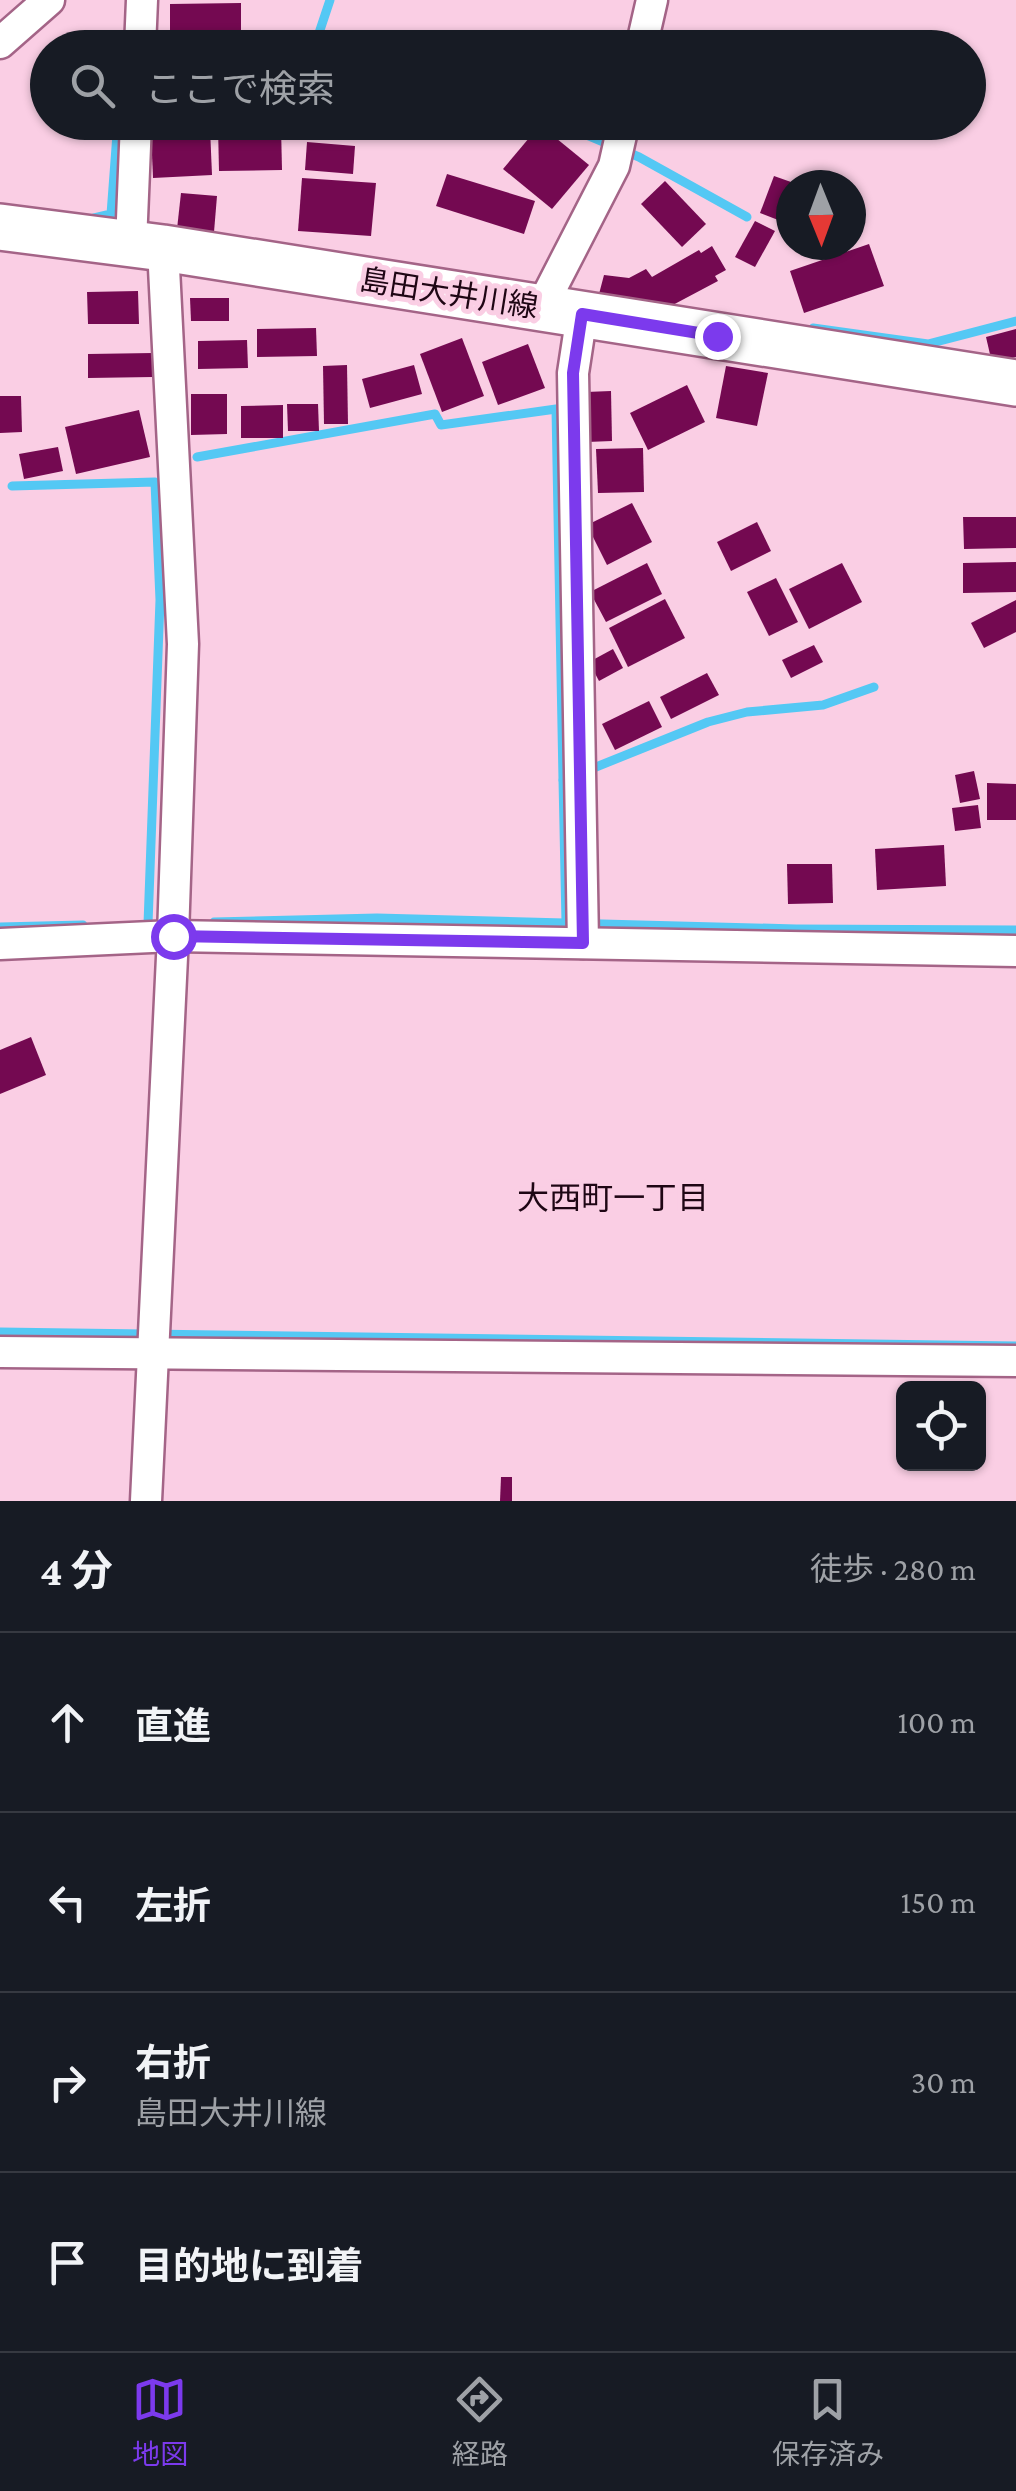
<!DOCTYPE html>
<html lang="ja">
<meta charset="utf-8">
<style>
body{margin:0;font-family:"Crimson Pro","Noto Sans JP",serif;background:#20242c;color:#f1f3f6}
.controls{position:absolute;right:30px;bottom:30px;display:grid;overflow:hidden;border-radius:15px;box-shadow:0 2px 8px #0004}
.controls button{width:90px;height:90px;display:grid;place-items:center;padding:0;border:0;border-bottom:2px solid #363941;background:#171b24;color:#f1f3f6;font:50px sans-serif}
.compass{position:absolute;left:776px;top:170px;width:90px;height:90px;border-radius:50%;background:#171b24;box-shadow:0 2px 8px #0004;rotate:179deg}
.stop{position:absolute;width:30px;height:30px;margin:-22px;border:8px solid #7c3aed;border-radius:50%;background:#fff}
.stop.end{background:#7c3aed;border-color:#fff;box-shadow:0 2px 10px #0008}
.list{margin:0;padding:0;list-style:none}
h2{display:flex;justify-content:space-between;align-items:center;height:130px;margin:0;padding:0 40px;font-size:42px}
h2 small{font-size:32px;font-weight:400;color:#9ea1a6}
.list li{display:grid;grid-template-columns:65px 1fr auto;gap:30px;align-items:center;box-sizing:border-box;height:180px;padding:0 40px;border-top:2px solid #363941}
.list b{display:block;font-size:38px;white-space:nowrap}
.list p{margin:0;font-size:32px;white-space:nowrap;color:#9ea1a6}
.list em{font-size:32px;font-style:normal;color:#9ea1a6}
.icon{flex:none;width:55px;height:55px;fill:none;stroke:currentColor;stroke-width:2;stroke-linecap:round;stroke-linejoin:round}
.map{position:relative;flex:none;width:1016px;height:1501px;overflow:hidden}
.search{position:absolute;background:#171b24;box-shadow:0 2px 8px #0004;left:30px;right:30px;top:30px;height:110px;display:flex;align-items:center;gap:25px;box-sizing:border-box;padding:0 35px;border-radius:55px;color:#9ea1a6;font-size:38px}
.sheet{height:850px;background:#171b24}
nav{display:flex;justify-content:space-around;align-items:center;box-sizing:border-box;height:140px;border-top:2px solid #363941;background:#171b24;font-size:28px;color:#9ea1a6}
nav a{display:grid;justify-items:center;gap:5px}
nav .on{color:#7c3aed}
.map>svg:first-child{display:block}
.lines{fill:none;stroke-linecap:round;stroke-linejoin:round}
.stream{stroke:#54c8f4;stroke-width:9}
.building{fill:#740951}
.street-casing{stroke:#a46487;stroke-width:35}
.secondary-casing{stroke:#a46487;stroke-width:50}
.street{stroke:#fff;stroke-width:30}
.secondary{stroke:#fff;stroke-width:45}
.route{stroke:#7c3aed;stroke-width:12}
.labels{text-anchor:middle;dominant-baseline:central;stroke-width:10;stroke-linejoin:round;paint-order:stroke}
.street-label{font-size:30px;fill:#1e0614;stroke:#facee4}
.neighbourhood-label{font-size:32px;fill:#1e0614;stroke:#facee4}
</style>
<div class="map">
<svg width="1016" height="1501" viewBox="0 0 1016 1501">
<rect width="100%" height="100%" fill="#facee4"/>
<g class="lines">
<g class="stream">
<path d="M314,48l16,-48"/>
<path d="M556,122l83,35 108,60"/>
<path d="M143,128l27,-6"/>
<path d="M94,218l17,-4 6,-80 11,-2"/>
<path d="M813,328l115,16 88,-23"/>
<path d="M197,457l238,-43 6,11 115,-16 7,371"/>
<path d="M12,486l143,-4 5,118 -12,324"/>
<path d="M586,771l122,-49 39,-10 76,-7 51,-18"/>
<path d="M214,922l163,-4 419,11 220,1"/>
<path d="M566,923l-3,-143 4,-2"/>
<path d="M0,927l83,-2"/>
<path d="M0,1332l1016,14"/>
</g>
</g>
<g class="building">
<path d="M241,3v42h-71v-41z"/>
<path d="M540,125l49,40 -37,44 -49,-40z"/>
<path d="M281,126l1,44 -63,1 -1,-44z"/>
<path d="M210,128l2,47 -59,3 -2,-47z"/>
<path d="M307,142l48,4 -2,28 -48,-4z"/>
<path d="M447,174l88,27 -11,33 -88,-28z"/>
<path d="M774,176l17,6v43l-31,-12z"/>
<path d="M302,178l74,5 -5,53 -73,-5z"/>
<path d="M665,181l41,43 -24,23 -41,-43z"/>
<path d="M181,193l36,3 -3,36 -37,-3z"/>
<path d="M755,221l20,10 -20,36 -20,-10z"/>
<path d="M869,244l15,42 -80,27 -14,-42z"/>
<path d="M712,246l14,24 -11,6 3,5 -49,26 -70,-13 5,-19 25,3 17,-9 6,8 47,-27 2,3z"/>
<path d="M138,291l1,33h-51l-1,-32z"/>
<path d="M190,298h39v23h-38z"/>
<path d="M316,328l1,28 -60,1v-28z"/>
<path d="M1016,329v28l-24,6 -6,-26z"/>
<path d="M462,338l22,58 -42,16 -22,-58z"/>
<path d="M247,340l1,28 -50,1v-28z"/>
<path d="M528,344l17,44 -47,17 -16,-43z"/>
<path d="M153,353v24l-65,1v-24z"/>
<path d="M347,365l1,59h-24l-1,-58z"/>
<path d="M414,365l8,29 -52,14 -8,-29z"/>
<path d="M726,366l42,7 -11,53 -41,-8z"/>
<path d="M687,385l18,37 -57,28 -18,-37z"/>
<path d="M611,391l1,50 -25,1 -1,-50z"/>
<path d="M191,394h36v40l-36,1z"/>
<path d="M0,396h21l1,36 -22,1z"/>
<path d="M287,404h31l1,27h-31z"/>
<path d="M283,405v33h-42v-32z"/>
<path d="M139,410l11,47 -74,17 -11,-47z"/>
<path d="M58,447l5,24 -39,8 -5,-25z"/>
<path d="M643,448l1,44 -46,1 -2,-44z"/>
<path d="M632,503l20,39 -45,23 -20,-40z"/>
<path d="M963,517h53v31l-52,1z"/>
<path d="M757,522l14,29 -40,20 -14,-29z"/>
<path d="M1016,562v30l-53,1v-30z"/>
<path d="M647,563l15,31 -56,28 -16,-30z"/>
<path d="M842,563l20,39 -53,27 -20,-40z"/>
<path d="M776,578l22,44 -29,14 -22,-44z"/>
<path d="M665,599l20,39 -57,29 -19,-39z"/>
<path d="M1016,600v32l-32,16 -13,-25z"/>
<path d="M814,645l9,17 -32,16 -9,-18z"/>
<path d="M613,649l10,19 -24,13 -10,-19z"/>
<path d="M707,673l12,22 -48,24 -11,-22z"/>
<path d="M649,701l13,26 -47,23 -13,-26z"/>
<path d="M974,771l6,28 -20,4 -5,-28z"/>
<path d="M987,783l29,1v36h-29z"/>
<path d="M978,805l3,23 -26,3 -3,-23z"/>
<path d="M944,845l2,41 -69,4 -2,-41z"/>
<path d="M787,864h45l1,39 -45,1z"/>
<path d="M31,1037l15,38 -46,19v-44z"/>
<path d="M501,1477h11v24h-12z"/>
</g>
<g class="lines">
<g class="street-casing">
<g id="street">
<path d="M0,43l49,-43"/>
<path d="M140,48l2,-48"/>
<path d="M641,48l11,-48"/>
<path d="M131,243l5,-121"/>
<path d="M541,308l73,-142 10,-44"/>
<path d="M582,314l-9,59 10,570"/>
<path d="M0,944l173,-8 843,15"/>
<path d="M0,1352l1016,9"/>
<path d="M146,1501l27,-565 10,-292 -20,-396"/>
</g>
</g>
<g class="secondary-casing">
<path id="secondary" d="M0,227l163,21 853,135"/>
</g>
<use href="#street" class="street"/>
<use href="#secondary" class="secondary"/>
</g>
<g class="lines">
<path class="route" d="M173,936l410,7 -10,-570 9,-59 135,22"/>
</g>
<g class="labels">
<g class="street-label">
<text transform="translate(449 293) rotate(9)">島田大井川線</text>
</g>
<g class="neighbourhood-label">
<text x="613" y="1198">大西町一丁目</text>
</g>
</g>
</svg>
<div class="controls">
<button><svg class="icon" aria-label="locate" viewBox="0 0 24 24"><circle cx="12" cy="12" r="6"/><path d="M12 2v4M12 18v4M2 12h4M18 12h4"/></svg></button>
</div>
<svg class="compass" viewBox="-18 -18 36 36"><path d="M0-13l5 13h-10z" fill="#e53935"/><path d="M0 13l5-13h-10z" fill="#9ea1a6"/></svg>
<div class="stop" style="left:173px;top:936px"></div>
<div class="stop end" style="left:717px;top:336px"></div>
<div class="search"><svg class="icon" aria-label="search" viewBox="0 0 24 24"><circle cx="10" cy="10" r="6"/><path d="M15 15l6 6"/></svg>ここで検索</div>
</div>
<section class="sheet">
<h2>4 分<small>徒歩 · 280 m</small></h2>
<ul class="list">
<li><svg class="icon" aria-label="ahead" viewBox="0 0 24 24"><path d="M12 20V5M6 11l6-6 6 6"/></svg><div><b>直進</b></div><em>100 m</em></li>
<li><svg class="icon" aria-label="left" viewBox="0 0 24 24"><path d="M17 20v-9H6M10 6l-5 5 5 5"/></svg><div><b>左折</b></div><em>150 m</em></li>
<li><svg class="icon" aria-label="right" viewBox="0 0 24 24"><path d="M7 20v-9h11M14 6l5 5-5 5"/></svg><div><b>右折</b><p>島田大井川線</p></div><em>30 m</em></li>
<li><svg class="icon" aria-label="arrive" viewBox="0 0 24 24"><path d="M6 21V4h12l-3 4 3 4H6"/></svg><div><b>目的地に到着</b></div></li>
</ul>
</section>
<nav>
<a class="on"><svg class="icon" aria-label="map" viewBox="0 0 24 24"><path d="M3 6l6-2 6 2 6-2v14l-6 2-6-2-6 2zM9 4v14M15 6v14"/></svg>地図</a>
<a><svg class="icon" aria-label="directions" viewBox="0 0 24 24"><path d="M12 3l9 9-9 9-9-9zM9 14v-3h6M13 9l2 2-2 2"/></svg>経路</a>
<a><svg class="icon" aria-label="saved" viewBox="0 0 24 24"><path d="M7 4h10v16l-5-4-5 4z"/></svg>保存済み</a>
</nav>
